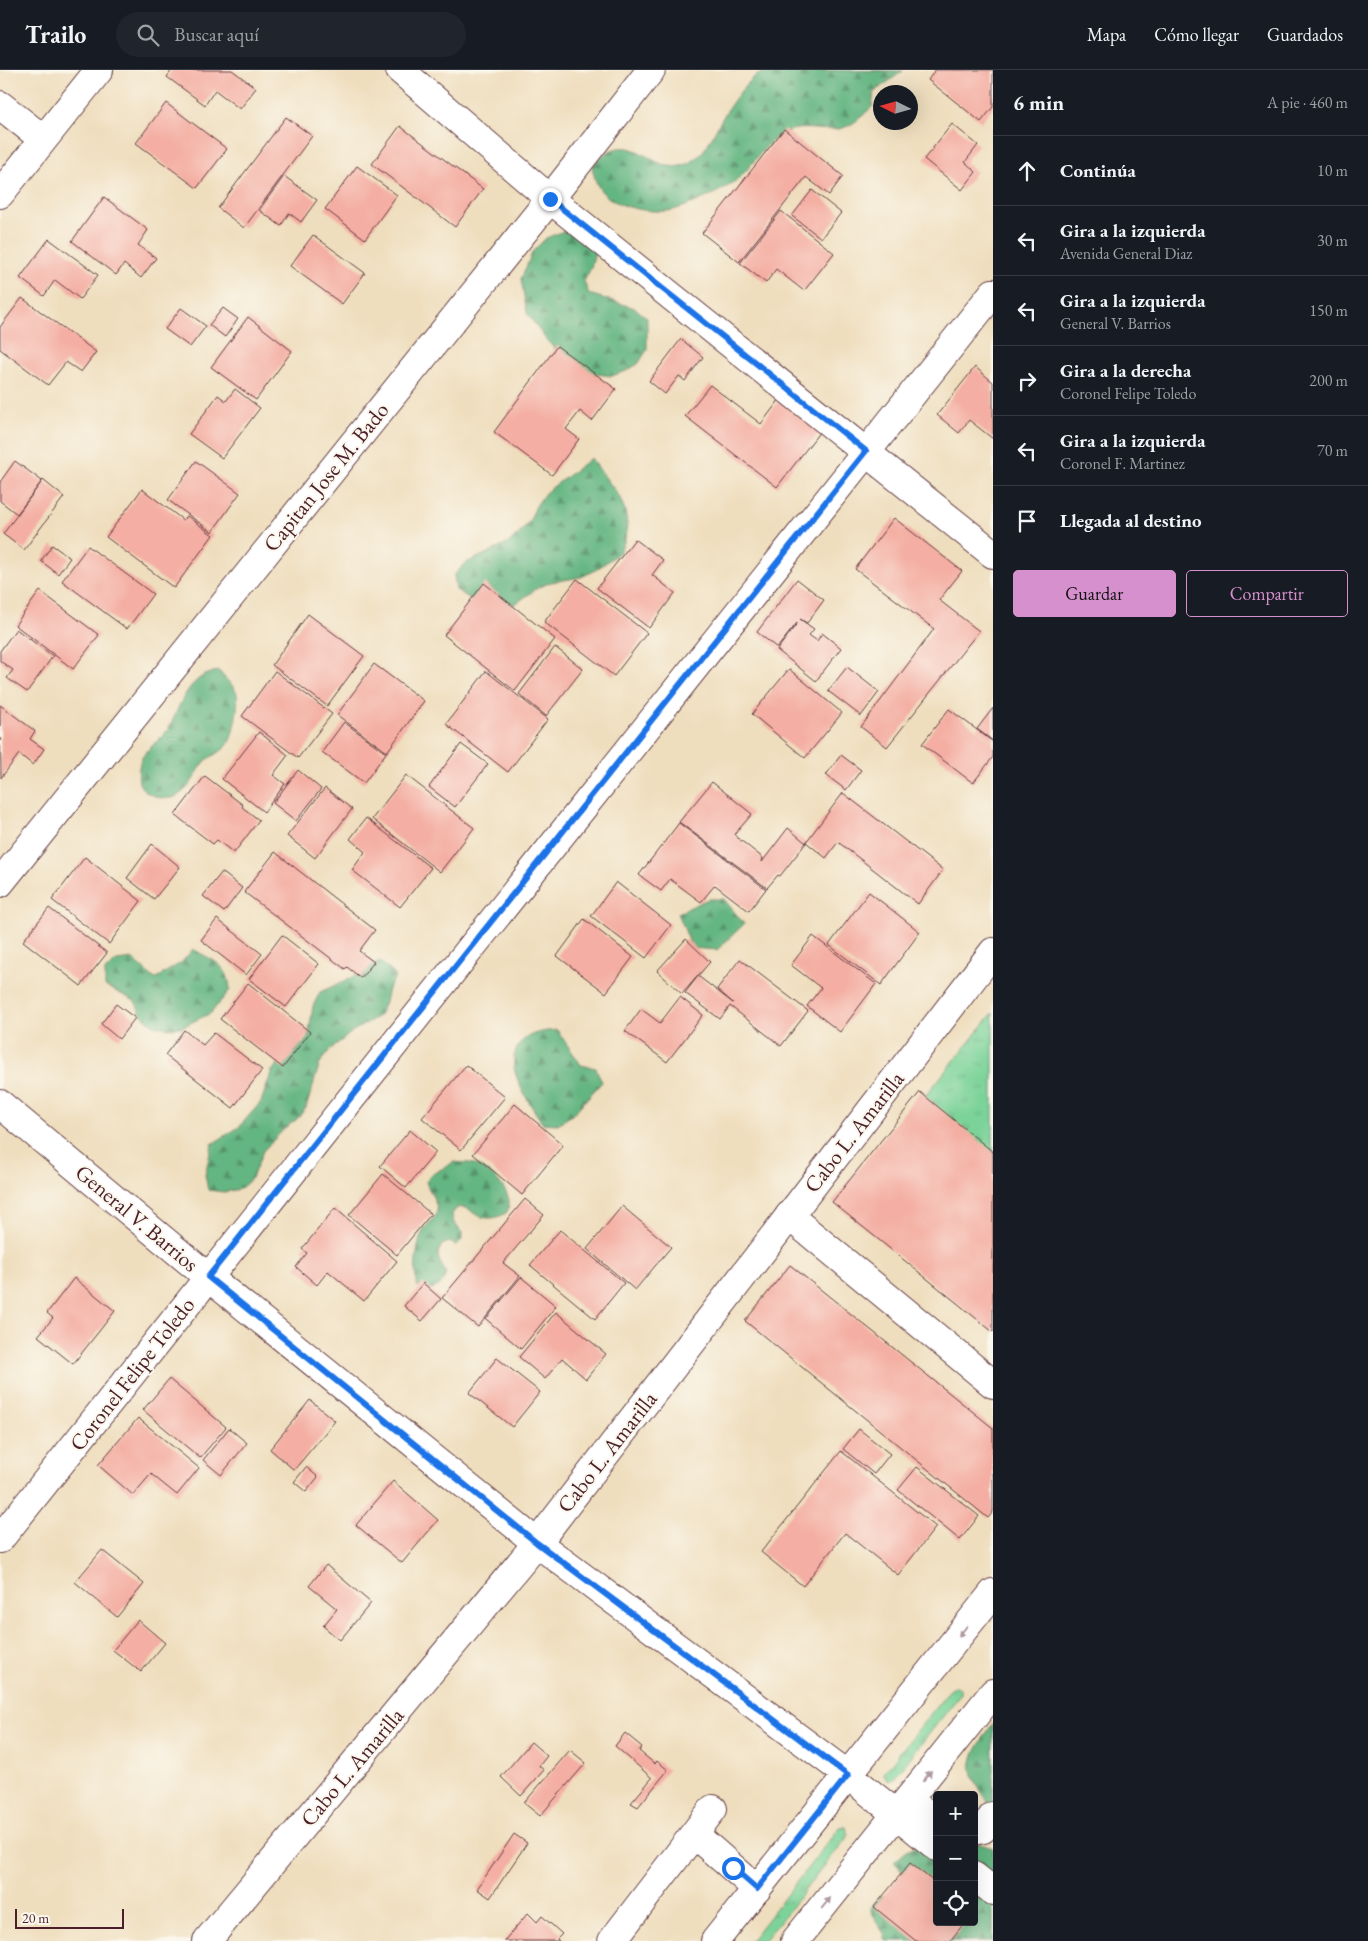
<!DOCTYPE html>
<html lang="es">
<meta charset="utf-8">
<style>
body{margin:0;font-family:"EB Garamond",serif;background:#20242c;color:#f1f3f6}
.controls{position:absolute;right:15px;bottom:15px;display:grid;overflow:hidden;border-radius:5px;box-shadow:0 5px 20px #0002}
.controls button{width:45px;height:45px;display:grid;place-items:center;padding:0;border:0;border-bottom:1px solid #363941;background:#171b24;color:#f1f3f6;font:25px sans-serif}
.compass{position:absolute;left:873px;top:15px;width:45px;height:45px;border-radius:50%;background:#171b24;box-shadow:0 5px 20px #0002;rotate:275deg}
.scale{position:absolute;left:15px;bottom:12px;width:109px;box-sizing:border-box;padding-left:5px;border:2px solid #4a1f2b;border-top:0;font-size:14px;line-height:18px;white-space:nowrap;color:#4a1f2b;-webkit-text-stroke:4px #fbf7ec;paint-order:stroke}
.stop{position:absolute;width:15px;height:15px;margin:-11px;border:4px solid #1a73e8;border-radius:50%;background:#fff}
.stop.end{background:#1a73e8;border-color:#fff;box-shadow:0 1px 5px #0008}
.list{margin:0;padding:0;list-style:none}
h2{display:flex;justify-content:space-between;align-items:center;height:65px;margin:0;padding:0 20px;font-size:21px}
h2 small{font-size:16px;font-weight:400;color:#9ea1a6}
.list li{display:grid;grid-template-columns:32px 1fr auto;gap:15px;align-items:center;box-sizing:border-box;height:70px;padding:0 20px;border-top:1px solid #363941}
.list b{display:block;font-size:19px;white-space:nowrap}
.list p{margin:0;font-size:16px;white-space:nowrap;color:#9ea1a6}
.list em{font-size:16px;font-style:normal;color:#9ea1a6}
.actions{display:flex;gap:10px;padding:15px 20px}
.actions a{flex:1;padding:11px 0;border:1px solid #d690ce;border-radius:5px;text-align:center;font-size:18px;color:#d690ce}
.actions .main{background:#d690ce;color:#111}
.icon{flex:none;width:28px;height:28px;fill:none;stroke:currentColor;stroke-width:2;stroke-linecap:round;stroke-linejoin:round}
.map{position:relative;flex:none;width:993px;height:1871px;overflow:hidden}
header{display:flex;align-items:center;gap:30px;box-sizing:border-box;height:70px;padding:0 25px;background:#171b24;border-bottom:1px solid #363941}
header strong{font-size:24px}
nav{display:flex;gap:28px;margin-inline-start:auto;font-size:18px}
.search{width:350px;height:45px;background:#20242c;display:flex;align-items:center;gap:12px;box-sizing:border-box;padding:0 18px;border-radius:28px;color:#9ea1a6;font-size:19px}
main{display:flex}
aside{flex:1;background:#171b24}
.map>svg:first-child{display:block}
.grass{fill:url(#grass-tufts);stroke:#627962}
.forest{fill:url(#forest-firs);stroke:#576a56}
.building{fill:#f4aea3}
.lines{fill:none;stroke-linecap:round;stroke-linejoin:round}
.minor-casing{stroke:#633c41;stroke-width:30}
.minor{stroke:#fff;stroke-width:28}
.oneway{fill:#ae9aa0}
.route{stroke:#1a73e8;stroke-width:6}
.labels{text-anchor:middle;dominant-baseline:central;stroke-width:4;stroke-linejoin:round;paint-order:stroke}
.street-label{font-size:22px;fill:#4a1f2b;stroke:#fbf7ec}
</style>
<header>
<strong>Trailo</strong>
<div class="search"><svg class="icon" aria-label="search" viewBox="0 0 24 24"><circle cx="10" cy="10" r="6"/><path d="M15 15l6 6"/></svg>Buscar aquí</div>
<nav><a>Mapa</a><a>Cómo llegar</a><a>Guardados</a></nav>
</header>
<main>
<div class="map">
<svg width="993" height="1871" viewBox="0 0 993 1871">
<defs>
<pattern id="grass-tufts" width="24" height="20" patternUnits="userSpaceOnUse" patternTransform="scale(1.25)"><rect width="24" height="20" fill="#7bd399"/><path d="M3 7l-1-3M5 7V3M7 7l1-3M15 17l-1-3M17 17v-4M19 17l1-3" fill="none" stroke="#6cb584"/></pattern>
<pattern id="forest-firs" width="22" height="20" patternUnits="userSpaceOnUse" patternTransform="scale(1.25)"><rect width="22" height="20" fill="#64b581"/><path d="M5 1l3.5 6h-7zM16 11l3.5 6h-7z" fill="#54936a"/></pattern>
</defs>
<rect width="100%" height="100%" fill="#fbf7ec"/>
<filter id="ink" filterUnits="userSpaceOnUse"><feTurbulence type="fractalNoise" baseFrequency=".02" numOctaves="2"/><feDisplacementMap in="SourceGraphic" scale="10" xChannelSelector="R" yChannelSelector="G"/><feConvolveMatrix kernelMatrix="1 2 1 2 8 2 1 2 1" color-interpolation-filters="sRGB"/></filter>
<filter id="wash" filterUnits="userSpaceOnUse"><feTurbulence type="fractalNoise" baseFrequency=".0096" numOctaves="4" result="noise"/><feDisplacementMap in="SourceGraphic" scale="20" xChannelSelector="R" yChannelSelector="G"/><feGaussianBlur stdDeviation="1.12" result="paint"/><feColorMatrix in="noise" values="0 0 0 0 0 0 0 0 0 0 0 0 0 0 0 0 0 1.4 0 .05"/><feComposite in="paint" operator="in"/></filter>
<g filter="url(#wash)">
<rect width="100%" height="100%" fill="#efdebe"/>
<g class="grass">
<path d="M993,943v161l-81,-62z"/>
<path d="M955,1616l5,3v6l-66,83 -3,2 -4,-1 -3,-5 1,-3 67,-84z"/>
<path d="M840,1757h6l3,8 -85,106h-14z"/>
</g>
<g class="forest">
<path d="M768,0l135,1 -29,21 -2,15c-7,6 -15,15 -24,19 -18,9 -41,-2 -60,5 -22,9 -33,32 -49,47 -11,11 -57,32 -72,33 -13,1 -29,-1 -41,-5 -23,-8 -30,-17 -34,-40 43,-49 59,18 99,-4 12,-7 19,-21 25,-33 10,-17 21,-36 36,-50 4,-4 11,-6 16,-9z"/>
<path d="M575,159l20,24 -4,15 -7,13 5,13 46,14 12,10v32l-9,14 -12,7 -14,5 -32,-4 -33,-31 -20,-28 -6,-34 12,-28 13,-13 15,-6z"/>
<path d="M591,388l28,38 6,14 2,14 -2,16 -6,13 -25,18 -13,6 -29,5 -13,5 -24,17 -31,-1 -15,-5 -13,-8 -2,-15 12,-12 41,-19 12,-10 10,-12 7,-16 9,-13z"/>
<path d="M219,601c5,7 13,13 17,20 5,8 -3,48 -9,55 -7,7 -18,10 -24,18 -8,11 -13,25 -26,32 -10,6 -31,0 -37,-11 -3,-6 -1,-17 0,-23 4,-13 24,-23 31,-38 10,-22 19,-50 48,-53z"/>
<path d="M708,829h16l20,25 -27,26 -25,-2 -14,-35z"/>
<path d="M193,879c20,12 36,15 37,41l-19,23 -29,14 -15,1 -14,-3 -12,-11 -6,-13 -30,-15v-15l12,-10 15,-2 23,20 27,-17z"/>
<path d="M380,891l16,15 -8,13 -3,13 -6,14 -26,15 -24,20 -9,12 -14,45 -9,11 -12,9 -22,23 -11,27 -12,11 -16,3 -16,-2 -3,-15 7,-31 27,-17 22,-25 11,-31 10,-12 15,-9 11,-12 5,-32 7,-14 29,-13z"/>
<path d="M557,960l24,35 15,3 6,14 -30,33 -14,9 -16,-1c-13,-22 -46,-63 -16,-85 8,-6 21,-7 31,-8z"/>
<path d="M454,1092c6,1 14,0 20,2 13,4 30,20 34,33 2,5 1,10 -1,15 -8,6 -18,8 -28,4 -10,-4 -8,-10 -22,-8l-5,6 1,7 9,12v7l-6,5 -7,-3 -7,3c-8,13 -2,15 4,28 -4,16 -15,19 -29,13 -4,-11 0,-47 7,-57 4,-6 12,-10 13,-18 0,-10 -8,-20 -11,-29l5,-7z"/>
<path d="M993,1653v87c-28,-44 -29,-43 0,-87z"/>
<path d="M934,1767h3v49l-23,-3 -20,-21 13,-11z"/>
<path d="M974,1772l19,6v93h-50l22,-19h9z"/>
<path d="M881,1825l11,13 43,33h-49l-2,-7 -14,-25z"/>
</g>
<g id="blocks">
<g class="building">
<path d="M172,0h60l24,18 -16,21 -25,-19 -10,15 -38,-28z"/>
<path d="M935,0h58v37l-12,15 -53,-42z"/>
<path d="M166,33l61,46 -30,39 -61,-45z"/>
<path d="M286,47l26,19 -68,92 -26,-20z"/>
<path d="M952,54l26,21 -13,17 11,10 -14,18 -38,-31z"/>
<path d="M400,56l83,63 -28,38 -83,-63z"/>
<path d="M784,59l59,47 -14,19 -23,-18 -67,85 -37,-29z"/>
<path d="M357,96l40,29 -32,44 -40,-30z"/>
<path d="M284,106l33,24 -16,22 -12,-9 -8,13 -22,-16z"/>
<path d="M812,120l29,23 -20,25 -29,-22z"/>
<path d="M104,127l44,33 -10,15 18,13 -15,20 -17,-14 -8,11 -44,-34z"/>
<path d="M781,141l53,42 -30,38 -28,-22 -10,14 -26,-20z"/>
<path d="M313,165l52,38 -23,31 -52,-38z"/>
<path d="M49,169l49,36 -18,24 -25,-19 -11,16 -24,-18z"/>
<path d="M22,228l74,54 -15,20 -15,-10 -18,23 -48,-36v-22z"/>
<path d="M181,238l25,18 -16,21 -25,-18z"/>
<path d="M223,238l15,11 -13,18 -16,-12z"/>
<path d="M248,247l44,34 -36,49 -45,-33z"/>
<path d="M681,269l22,18 -18,24 -6,-5 -14,18 -16,-13z"/>
<path d="M557,276l59,43 -24,32 -12,-10 -14,18 13,10 -27,36 -58,-43z"/>
<path d="M975,297l18,15v57l-24,-19 -10,13 -22,-18z"/>
<path d="M710,315l51,39 19,-25 41,31 -44,57 -92,-71z"/>
<path d="M235,319l25,19 -38,50 -33,-24 29,-39 8,6z"/>
<path d="M15,391l27,20 -25,33 -17,-13v-19z"/>
<path d="M196,391l44,32 -28,39 -44,-32z"/>
<path d="M43,410l21,17 -40,53 -21,-16z"/>
<path d="M142,419l41,31 4,-4 26,19 -39,53 -68,-51z"/>
<path d="M894,448l68,53 -23,29 40,31 -92,116 -26,-20 73,-98 -79,-60z"/>
<path d="M635,469l28,21 -11,15 23,18 -26,35 -52,-40z"/>
<path d="M52,475l18,13 -12,16 -17,-13z"/>
<path d="M88,476l65,48 -26,35 -65,-48z"/>
<path d="M577,509l70,54 -33,43 -70,-54z"/>
<path d="M797,509l27,21 -17,23 -7,-4 14,10 -5,6 8,6 5,-8 19,15 -25,33 -39,-31 21,-28 -21,26 -20,-16z"/>
<path d="M484,513l71,56 -40,52 -71,-56z"/>
<path d="M40,521l59,44 -26,34 -58,-44z"/>
<path d="M308,544l56,42 -37,50 -55,-41z"/>
<path d="M16,559l37,27 -26,36 -20,-14 6,-8 -13,-9v-10z"/>
<path d="M555,577l28,22 -37,47 -27,-22z"/>
<path d="M374,594l50,37 -37,51 -50,-37z"/>
<path d="M847,597l32,25 -18,24 -33,-25z"/>
<path d="M789,599l53,44 -37,45 -53,-44z"/>
<path d="M275,601l57,43 -34,44 -56,-42z"/>
<path d="M486,601l62,48 -40,53 -62,-48z"/>
<path d="M0,635l35,26 -5,8 14,10 -11,16 -14,-11 -18,24z"/>
<path d="M993,638v33l-16,-12z"/>
<path d="M949,639l44,33v15l-20,26 -51,-39z"/>
<path d="M344,652l42,31 -22,30 -42,-31z"/>
<path d="M259,662l29,23 -15,20 12,9 -21,28 -42,-33z"/>
<path d="M461,674l27,20 -33,43 -26,-20z"/>
<path d="M841,685l20,15 -15,20 -20,-15z"/>
<path d="M298,700l23,19 -25,32 -23,-18z"/>
<path d="M406,705l68,53 -34,44 -68,-53z"/>
<path d="M205,706l38,29 -1,2 17,13 -25,33 -17,-13 -4,4 -38,-29z"/>
<path d="M712,712l40,32 -18,21 29,23 -1,4 26,-34 18,15 -26,33 -2,-1 -11,13 -88,-66z"/>
<path d="M325,718l27,21 -37,49 -28,-22z"/>
<path d="M843,723l100,77 -25,34 -80,-62 -12,16 -20,-16z"/>
<path d="M366,748l65,50 -31,39 -48,-37 13,-18 -15,-13z"/>
<path d="M679,753l87,66 -17,22 -34,-26 -14,17 -31,-23 -9,12 -22,-16z"/>
<path d="M152,774l28,23 -26,32 -27,-21z"/>
<path d="M275,782l100,78 -16,21 15,11 -13,16 -14,-11 -2,2 -101,-77z"/>
<path d="M85,787l56,44 -32,43 -57,-44z"/>
<path d="M222,802l20,16 -18,24 -21,-16z"/>
<path d="M616,812l55,43 -25,33 -55,-42z"/>
<path d="M869,822l51,40 -39,53 -52,-40z"/>
<path d="M49,838l58,45 -26,33 -58,-45z"/>
<path d="M217,849l45,35 -16,21 -45,-35z"/>
<path d="M584,849l49,38 -27,36 -49,-37z"/>
<path d="M282,865l37,29 -33,43 -37,-28z"/>
<path d="M813,866l63,48 -36,48 -33,-26 14,-18 -30,-23z"/>
<path d="M686,869l24,23 -28,32 -25,-23z"/>
<path d="M740,889l68,52 -27,35 -51,-40 -10,13 -35,-26 13,-17 35,27 -16,-14z"/>
<path d="M248,913l62,49 -27,36 -63,-49z"/>
<path d="M680,927l23,18 -36,47 -42,-31 16,-22 19,14z"/>
<path d="M116,934l19,14 -16,21 -18,-15z"/>
<path d="M184,960l19,15 11,-12 48,37 -29,38 -68,-53z"/>
<path d="M466,995l39,32 -44,53 -39,-32z"/>
<path d="M920,1022l73,60v180l-161,-130z"/>
<path d="M515,1034l48,41 -41,50 -49,-41z"/>
<path d="M410,1060l26,22 -30,36 -26,-22z"/>
<path d="M383,1104l48,40 -34,41 -48,-40z"/>
<path d="M525,1129l19,16 -41,48 17,13 -42,51 -36,-29z"/>
<path d="M622,1136l49,41 -36,43 -48,-41z"/>
<path d="M335,1138l62,53 -33,40 -36,-30 -11,14 -21,-18 11,-14 -5,-4z"/>
<path d="M560,1160l64,53 -29,36 -65,-54z"/>
<path d="M790,1195l203,163v84l-5,6 -243,-197z"/>
<path d="M521,1207l35,29 -35,43 -35,-30z"/>
<path d="M74,1208l41,33 -42,53 -35,-28 15,-18 -6,-5z"/>
<path d="M423,1213l18,16 -19,22 -18,-15z"/>
<path d="M556,1242l50,42 -20,25 -24,-21 -17,21 -26,-22z"/>
<path d="M497,1288l43,34 -28,35 -43,-34z"/>
<path d="M169,1309l57,48 -26,31 -57,-48z"/>
<path d="M310,1330l25,21 -41,49 -24,-21z"/>
<path d="M138,1348l61,50 -22,27 -26,-21 -18,21 -35,-30z"/>
<path d="M229,1358l18,15 -26,32 -18,-15z"/>
<path d="M859,1359l31,25 -16,20 -31,-25z"/>
<path d="M841,1381l95,76 -38,48 -53,-42 -42,53 -42,-34z"/>
<path d="M306,1397l12,10 -12,15 -12,-10z"/>
<path d="M917,1397l62,49 -19,24 -62,-50z"/>
<path d="M393,1411l45,39 -36,43 -46,-38z"/>
<path d="M102,1480l42,34 -27,33 -42,-35z"/>
<path d="M326,1495l45,38 -31,37 -17,-14 14,-17 -28,-23z"/>
<path d="M138,1550l27,23 -24,29 -28,-22z"/>
<path d="M625,1663l17,14 -3,4 16,13 2,-3 11,9 -30,37 -7,-4 21,-25 -37,-32z"/>
<path d="M531,1672l16,14 -8,10 5,4 -23,26 -20,-19z"/>
<path d="M570,1680l16,13 -46,53 -16,-13z"/>
<path d="M514,1764l13,9 -37,55 -13,-9z"/>
<path d="M910,1793l27,21v38h28l-15,19h-34l-42,-34z"/>
<path d="M528,1843l9,9 5,-6 20,18 -5,5 2,2h-55z"/>
</g>
</g>
</g>
<g filter="url(#ink)">
<use href="#blocks" fill-opacity="0" stroke="#633c41" stroke-width="1"/>
<g class="lines">
<g class="minor-casing">
<g id="minor">
<path d="M400,0l150,129 443,355"/>
<path d="M0,35l43,34"/>
<path d="M0,124l99,-124"/>
<path d="M0,813l550,-684 101,-129"/>
<path d="M0,1034l208,173 329,266 311,232 89,72"/>
<path d="M789,1146l204,168"/>
<path d="M0,1469l993,-1246"/>
<path d="M907,1731l30,18"/>
<path d="M974,1761l9,-2 10,-13"/>
<path d="M694,1764l63,55"/>
<path d="M974,1806l19,15"/>
<path d="M207,1871l330,-398 456,-591"/>
<path d="M612,1871l101,-132"/>
<path d="M715,1871l278,-348"/>
<path d="M795,1871l198,-248"/>
</g>
</g>
<use href="#minor" class="minor"/>
</g>
<defs><path id="oneway-solid" d="M-6-.8H1V-3.2L6.5 0L1 3.2V.8H-6Z" transform="scale(1.25)"/></defs>
<g class="oneway">
<use href="#oneway-solid" transform="translate(963 1561) rotate(129)"/>
<use href="#oneway-solid" transform="translate(927 1706) rotate(-51)"/>
<use href="#oneway-solid" transform="translate(826 1833) rotate(-51)"/>
</g>
</g>
<g class="lines" filter="url(#ink)">
<path class="route" d="M550,129l316,252 -658,826 329,266 311,232 -91,114 -24,-21"/>
</g>
<g class="labels">
<g class="street-label">
<text transform="translate(326 407) rotate(-51)">Capitan Jose M. Bado</text>
<text transform="translate(854 1062) rotate(-52)">Cabo L. Amarilla</text>
<text transform="translate(137 1148) rotate(40)">General V. Barrios</text>
<text transform="translate(132 1304) rotate(-52)">Coronel Felipe Toledo</text>
<text transform="translate(607 1382) rotate(-52)">Cabo L. Amarilla</text>
<text transform="translate(352 1697) rotate(-50)">Cabo L. Amarilla</text>
</g>
</g>
</svg>
<div class="controls">
<button>+</button>
<button>−</button>
<button><svg class="icon" aria-label="locate" viewBox="0 0 24 24"><circle cx="12" cy="12" r="6"/><path d="M12 2v4M12 18v4M2 12h4M18 12h4"/></svg></button>
</div>
<svg class="compass" viewBox="-18 -18 36 36"><path d="M0-13l5 13h-10z" fill="#e53935"/><path d="M0 13l5-13h-10z" fill="#9ea1a6"/></svg>
<div class="scale">20 m</div>
<div class="stop" style="left:733px;top:1798px"></div>
<div class="stop end" style="left:550px;top:129px"></div>
</div>
<aside>
<h2>6 min<small>A pie · 460 m</small></h2>
<ul class="list">
<li><svg class="icon" aria-label="ahead" viewBox="0 0 24 24"><path d="M12 20V5M6 11l6-6 6 6"/></svg><div><b>Continúa</b></div><em>10 m</em></li>
<li><svg class="icon" aria-label="left" viewBox="0 0 24 24"><path d="M17 20v-9H6M10 6l-5 5 5 5"/></svg><div><b>Gira a la izquierda</b><p>Avenida General Diaz</p></div><em>30 m</em></li>
<li><svg class="icon" aria-label="left" viewBox="0 0 24 24"><path d="M17 20v-9H6M10 6l-5 5 5 5"/></svg><div><b>Gira a la izquierda</b><p>General V. Barrios</p></div><em>150 m</em></li>
<li><svg class="icon" aria-label="right" viewBox="0 0 24 24"><path d="M7 20v-9h11M14 6l5 5-5 5"/></svg><div><b>Gira a la derecha</b><p>Coronel Felipe Toledo</p></div><em>200 m</em></li>
<li><svg class="icon" aria-label="left" viewBox="0 0 24 24"><path d="M17 20v-9H6M10 6l-5 5 5 5"/></svg><div><b>Gira a la izquierda</b><p>Coronel F. Martinez</p></div><em>70 m</em></li>
<li><svg class="icon" aria-label="arrive" viewBox="0 0 24 24"><path d="M6 21V4h12l-3 4 3 4H6"/></svg><div><b>Llegada al destino</b></div></li>
</ul>
<div class="actions"><a class="main">Guardar</a><a>Compartir</a></div>
</aside>
</main>
